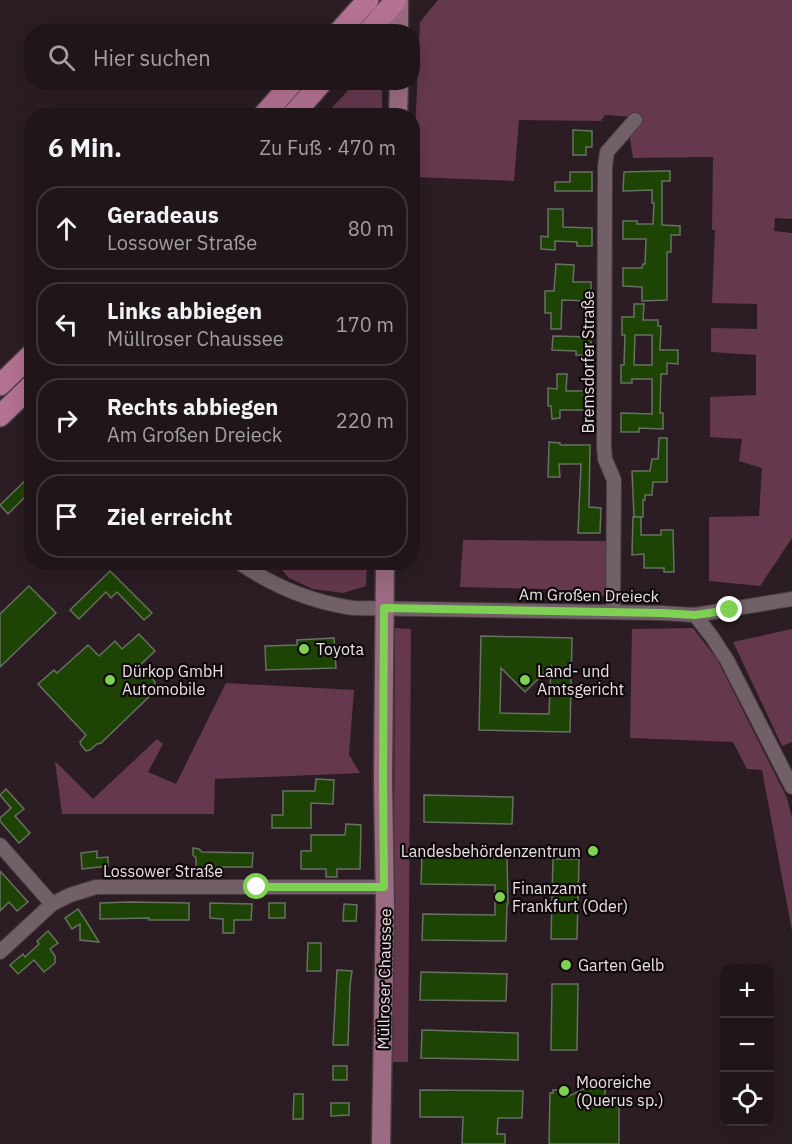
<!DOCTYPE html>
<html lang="de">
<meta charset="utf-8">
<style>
body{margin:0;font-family:"IBM Plex Sans",sans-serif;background:#281f23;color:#f1f3f6}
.controls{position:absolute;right:18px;bottom:18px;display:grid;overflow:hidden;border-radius:12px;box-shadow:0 6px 24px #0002}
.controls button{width:54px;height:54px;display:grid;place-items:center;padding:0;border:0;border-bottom:2px solid #3d3539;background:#20161a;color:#f1f3f6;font:30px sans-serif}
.stop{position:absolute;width:18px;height:18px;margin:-14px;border:4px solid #7ed153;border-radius:50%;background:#fff}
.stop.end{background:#7ed153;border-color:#fff;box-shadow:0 2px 6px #0008}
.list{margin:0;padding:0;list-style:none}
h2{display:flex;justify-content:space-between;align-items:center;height:78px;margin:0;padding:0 24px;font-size:26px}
h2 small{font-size:20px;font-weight:400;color:#a29fa2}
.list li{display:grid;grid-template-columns:39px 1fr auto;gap:18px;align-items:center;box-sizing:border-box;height:84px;margin:0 12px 12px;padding:0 12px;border:2px solid #3d3539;border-radius:24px}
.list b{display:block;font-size:22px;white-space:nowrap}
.list p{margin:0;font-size:20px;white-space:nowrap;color:#a29fa2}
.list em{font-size:20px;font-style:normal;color:#a29fa2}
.icon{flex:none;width:33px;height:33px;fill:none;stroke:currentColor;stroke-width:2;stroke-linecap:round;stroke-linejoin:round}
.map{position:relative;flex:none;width:792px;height:1144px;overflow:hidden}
.search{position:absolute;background:#20161a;box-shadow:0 6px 24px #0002;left:24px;top:24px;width:396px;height:66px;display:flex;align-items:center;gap:15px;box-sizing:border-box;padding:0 21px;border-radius:24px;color:#a29fa2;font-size:22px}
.panel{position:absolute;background:#20161a;box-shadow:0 6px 24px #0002;left:24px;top:108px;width:396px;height:462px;border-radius:24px}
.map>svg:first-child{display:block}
.green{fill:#65384e}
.building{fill:#1d4305;stroke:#677162;stroke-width:1.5;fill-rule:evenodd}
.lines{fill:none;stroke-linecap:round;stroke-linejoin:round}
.minor-casing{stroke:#473b41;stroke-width:16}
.major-casing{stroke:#473b41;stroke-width:21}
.highway-casing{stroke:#473b41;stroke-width:24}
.minor{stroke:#726068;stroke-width:14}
.major{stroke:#9a6b82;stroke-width:18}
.highway{stroke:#b57393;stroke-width:21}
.route{stroke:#7ed153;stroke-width:8}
.poi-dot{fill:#7ed153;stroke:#0f090c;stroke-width:2}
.labels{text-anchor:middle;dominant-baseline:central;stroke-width:4.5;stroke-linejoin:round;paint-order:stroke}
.street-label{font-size:16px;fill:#ebe0e5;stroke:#0f090c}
.poi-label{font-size:16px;fill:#ebe0e5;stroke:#0f090c;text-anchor:start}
</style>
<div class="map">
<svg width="792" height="1144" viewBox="0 0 792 1144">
<rect width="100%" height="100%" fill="#2b1d23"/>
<g class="green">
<path d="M438,0h354v219l-17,-1 -1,13 18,2v305l-32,48 -51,-5v-64l50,-1 3,-48 -23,-7 3,-22 -32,-2v-40l46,-2v-40l-45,-3v-24l46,1v-25l-45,-1 3,-73h-3l1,-73 -80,1 -4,-25 5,-16 -29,-2 -4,6 -82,-1 -5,61 -101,-4 7,-155z"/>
<path d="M355,83h27v32h-57z"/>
<path d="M463,540l144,1 -2,55 -21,1 -40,-8 -84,-2z"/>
<path d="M260,563h107l-1,23 -23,7 -30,-4 -24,-11 -10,-11 -3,4z"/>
<path d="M395,628l16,1 -3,433h-15z"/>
<path d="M693,628l24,31 70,139 5,20v113l-30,-161 -15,-1 -14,-27 -103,-4 2,-109z"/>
<path d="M792,629v113l-10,4 -49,-104z"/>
<path d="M226,683l128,7 -5,65 11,18 -145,6 -1,35h-152l-7,-53 38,38 64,-60 6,5 -15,28 28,12z"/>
</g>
<g class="building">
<path d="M573,130l19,1v16h-6v8h-13z"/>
<path d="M662,171h8v10h-8v44l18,1v9h-9v17h-4v48l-25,1v-14l-19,-1v-18h19l1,-4h2l1,-25h-23v-18h14v3h16l1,-21h-2v-13l-29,1 1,-19z"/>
<path d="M570,172h22v19h-37v-9h15z"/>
<path d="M548,209h15v18l29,1v18h-15v-4l-22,-1v9l-14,-1v-13l7,1z"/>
<path d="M556,264l18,1 -1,17h18v19l-29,-1 -1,29h-10v-16h-6v-22h9z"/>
<path d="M634,304h10l-1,16h15v6h3l-1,24h18v14l-11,-1v11h-6l-1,39h3v16l-24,-1v4h-18v-19l31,1v-35h-20v4h-11v-18h3l1,-30h-3v-18h12zM635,335h17v30h-18z"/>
<path d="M553,336l38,1v19l-15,-1v-4l-24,-1z"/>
<path d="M557,374h10l-1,17h24v19h-30v8l-8,1 -1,-13h-3v-18l9,1z"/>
<path d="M659,438h8v44h-14l-1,13h-7v5h-2v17h-9l-2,-46h18l2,-12h6z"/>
<path d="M549,442l11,1v2h30l-1,62 12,1 -1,25h-22l3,-69h-22l1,13h-12z"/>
<path d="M32,474v16l-24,24 -8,-9z"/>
<path d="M633,517h8v18h20v-5h12l1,42h-10v-4h-20v-14l-12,1z"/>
<path d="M110,571l42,42 -8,7 -27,-28 -6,6 -5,-6 -27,27 -9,-9z"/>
<path d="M29,586l27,27 -56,54v-53z"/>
<path d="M139,634l16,17 -15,14 15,17v9l-54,52 -4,1 -7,6 -4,1 -5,-6 -1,-3 6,-7 -48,-51 16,-14 3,3 31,-28 11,11 16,-15 7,8z"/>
<path d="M481,636l91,2 -2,94 -91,-2zM551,666l-2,48 -49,-1 1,-45 24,24z"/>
<path d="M334,638l2,30 -70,2 -1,-24 32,-1v-5z"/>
<path d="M316,779l18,1 -1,24 -22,-1v25h-39v-13h11v-24h32z"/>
<path d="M6,789l18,20 -9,7 15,17 -11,10 -19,-22v-3l11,-10 -11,-13z"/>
<path d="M424,795l89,2 -1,27 -88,-2z"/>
<path d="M346,824l15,1 -1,44h-23v8h-11v-8h-25v-18h10v-16h34z"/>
<path d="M193,848l6,1 3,3 51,1 -1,14h-56v-9l-3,-3z"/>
<path d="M97,851v7l11,-1v9l-26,3 -1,-16z"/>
<path d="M422,855l85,1 1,48h-1l-1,37 -84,-1 1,-26 72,1v-30l-74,-1z"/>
<path d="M553,859h26l-2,80h-26z"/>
<path d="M0,871l28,31 -11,9 -8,-9 -9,9z"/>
<path d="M130,902l59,1v17h-40v-2l-49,1v-16z"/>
<path d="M210,903l42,1 -1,16h-17v13h-11v-14l-13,-1z"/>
<rect x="269" y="903" width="16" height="15"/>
<path d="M344,904l13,1 -1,16h-13z"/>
<path d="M78,909l8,12 13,21 -19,-2v-16l-8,5 -7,-11z"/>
<path d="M48,931l10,12 -8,6 5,7v7l-11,9 -10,-12 -16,14 -8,-9 13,-11 2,3 14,-13 -2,-3z"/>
<path d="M308,943h13v28h-14z"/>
<path d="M337,970l15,1 -2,14 -2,60h-15z"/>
<path d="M421,972l86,2 -1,27 -86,-1z"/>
<path d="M552,984h26l-1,66h-26z"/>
<path d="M422,1030l96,3v27l-97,-2z"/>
<rect x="333" y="1066" width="14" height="14"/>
<path d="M590,1086l15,1v14l14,1v42h-70l1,-51h3v-3h13l1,7z"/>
<path d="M420,1090l103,1 -1,27h-24l-1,16h8v10h-43l1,-27h-43z"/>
<path d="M294,1094h9v25h-10z"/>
<path d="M331,1103h18v12l-18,1z"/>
</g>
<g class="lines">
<g class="minor-casing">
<g id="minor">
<path d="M238,562c35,24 73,40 115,46l309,5 33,2 97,-16"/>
<path d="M613,612l1,-132 -9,-21 -1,-12 1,-280 2,-15 28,-32"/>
<path d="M695,615l17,22 15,23 65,127"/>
<path d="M0,845l52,59"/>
<path d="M0,952l52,-48 18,-9 26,-8h288"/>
</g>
</g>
<g class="major-casing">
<g id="major">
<path d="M399,0v32"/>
<path d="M398,116l1,-34"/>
<path d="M381,1144l4,-235 -2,-130 2,-217"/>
</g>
</g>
<g class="highway-casing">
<g id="highway">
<path d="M339,32l29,-32"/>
<path d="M368,32l28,-32"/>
<path d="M263,116l30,-34"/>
<path d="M292,116l30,-34"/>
<path d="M0,385l32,-31"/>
<path d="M0,416l32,-31"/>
</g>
</g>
<use href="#minor" class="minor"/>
<use href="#major" class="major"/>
<use href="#highway" class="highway"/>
</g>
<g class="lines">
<path class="route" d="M257,887h127l-1,-108 1,-171 278,5 33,2 35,-5"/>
</g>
<g class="poi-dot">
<circle cx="304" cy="649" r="6"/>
<circle cx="110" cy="680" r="6"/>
<circle cx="525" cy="680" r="6"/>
<circle cx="593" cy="851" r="6"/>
<circle cx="500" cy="897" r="6"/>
<circle cx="566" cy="965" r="6"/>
<circle cx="564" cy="1091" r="6"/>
</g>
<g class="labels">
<g class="street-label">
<text transform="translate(588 362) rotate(-90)">Bremsdorfer Straße</text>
<text transform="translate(589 595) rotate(1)">Am Großen Dreieck</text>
<text x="163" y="871">Lossower Straße</text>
<text transform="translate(384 979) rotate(-89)">Müllroser Chaussee</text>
</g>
<g class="poi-label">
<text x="316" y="649">Toyota</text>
<text x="122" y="671">Dürkop GmbH<tspan x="122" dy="18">Automobile</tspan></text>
<text x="537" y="671">Land- und<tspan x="537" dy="18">Amtsgericht</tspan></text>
<text x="581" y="851" text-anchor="end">Landesbehördenzentrum</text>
<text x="512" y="888">Finanzamt<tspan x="512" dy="18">Frankfurt (Oder)</tspan></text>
<text x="578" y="965">Garten Gelb</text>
<text x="576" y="1082">Mooreiche<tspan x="576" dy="18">(Querus sp.)</tspan></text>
</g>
</g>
</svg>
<div class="controls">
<button>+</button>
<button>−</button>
<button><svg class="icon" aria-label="locate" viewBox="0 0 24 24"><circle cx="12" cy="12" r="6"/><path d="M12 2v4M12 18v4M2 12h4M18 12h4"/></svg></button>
</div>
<div class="stop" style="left:257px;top:887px"></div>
<div class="stop end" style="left:730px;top:610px"></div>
<div class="search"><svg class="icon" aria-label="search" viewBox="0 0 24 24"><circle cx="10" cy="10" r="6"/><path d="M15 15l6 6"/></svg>Hier suchen</div>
<section class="panel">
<h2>6 Min.<small>Zu Fuß · 470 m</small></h2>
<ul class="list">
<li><svg class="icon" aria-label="ahead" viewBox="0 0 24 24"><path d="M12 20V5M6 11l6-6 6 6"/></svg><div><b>Geradeaus</b><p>Lossower Straße</p></div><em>80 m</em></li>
<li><svg class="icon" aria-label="left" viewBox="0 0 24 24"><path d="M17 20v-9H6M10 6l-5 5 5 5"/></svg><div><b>Links abbiegen</b><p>Müllroser Chaussee</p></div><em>170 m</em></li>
<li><svg class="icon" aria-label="right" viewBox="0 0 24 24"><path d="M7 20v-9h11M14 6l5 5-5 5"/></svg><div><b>Rechts abbiegen</b><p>Am Großen Dreieck</p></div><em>220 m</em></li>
<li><svg class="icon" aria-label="arrive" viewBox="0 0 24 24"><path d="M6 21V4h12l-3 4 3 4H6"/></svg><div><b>Ziel erreicht</b></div></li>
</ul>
</section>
</div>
